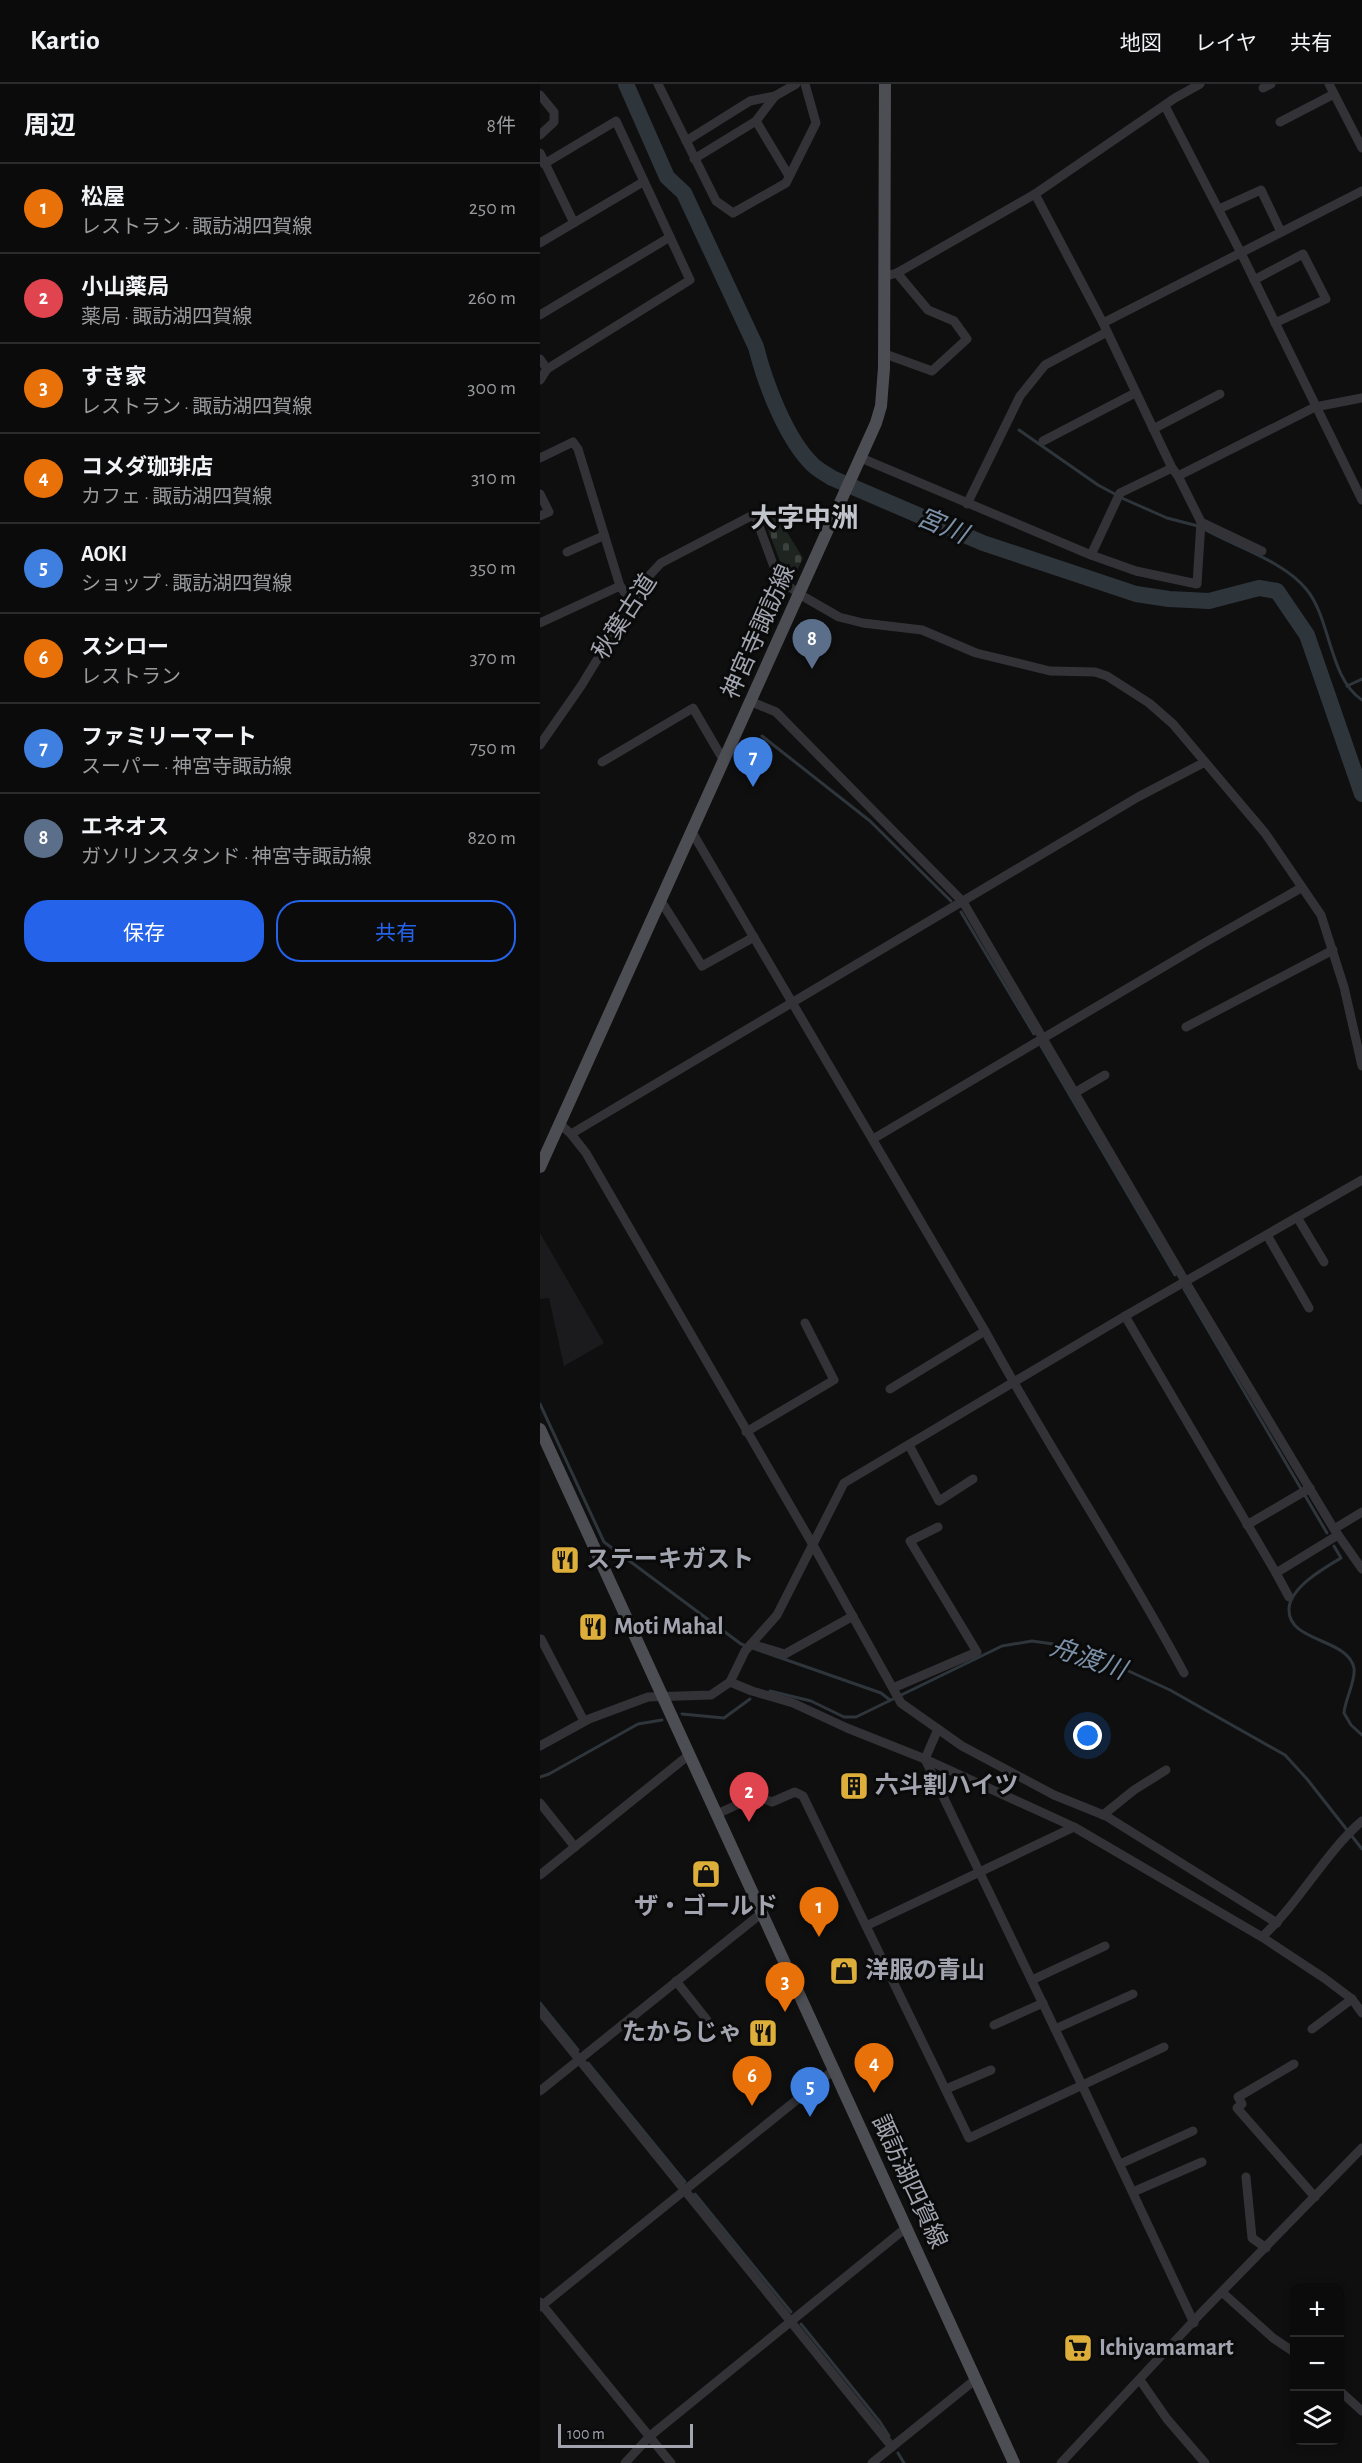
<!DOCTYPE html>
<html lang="ja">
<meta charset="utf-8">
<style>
body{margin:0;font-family:"Alegreya Sans","Noto Sans JP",sans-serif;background:#141415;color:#f1f3f6}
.controls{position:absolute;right:18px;bottom:18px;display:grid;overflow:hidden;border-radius:12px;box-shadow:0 3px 9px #0003}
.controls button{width:54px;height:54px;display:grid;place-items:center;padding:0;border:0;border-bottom:2px solid #2b2b2d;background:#0b0b0c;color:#f1f3f6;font:30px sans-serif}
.scale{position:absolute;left:18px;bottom:15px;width:135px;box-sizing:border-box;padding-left:6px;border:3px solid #a2a5b0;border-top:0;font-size:16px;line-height:21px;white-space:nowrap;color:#a2a5b0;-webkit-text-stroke:4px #0a0a0b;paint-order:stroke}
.you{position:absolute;left:548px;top:1652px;width:21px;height:21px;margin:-15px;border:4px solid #fff;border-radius:50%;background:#1a73e8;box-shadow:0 0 0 9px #1a73e833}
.badge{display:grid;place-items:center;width:39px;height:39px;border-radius:50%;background:#2563eb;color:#fff;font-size:20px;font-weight:700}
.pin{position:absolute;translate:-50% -50px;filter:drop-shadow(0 2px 3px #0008)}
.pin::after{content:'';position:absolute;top:32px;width:21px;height:18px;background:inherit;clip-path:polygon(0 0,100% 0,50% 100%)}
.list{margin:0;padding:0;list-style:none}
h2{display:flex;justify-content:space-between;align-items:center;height:78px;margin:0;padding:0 24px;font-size:26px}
h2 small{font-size:20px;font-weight:400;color:#9a9b9d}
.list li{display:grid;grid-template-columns:39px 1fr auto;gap:18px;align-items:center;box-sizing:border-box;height:90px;padding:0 24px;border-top:2px solid #2b2b2d}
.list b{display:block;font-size:22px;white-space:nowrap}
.list p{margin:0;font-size:20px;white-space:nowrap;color:#9a9b9d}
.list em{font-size:20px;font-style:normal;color:#9a9b9d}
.actions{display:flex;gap:12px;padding:18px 24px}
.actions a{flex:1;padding:14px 0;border:2px solid #2563eb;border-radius:24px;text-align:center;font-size:21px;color:#2563eb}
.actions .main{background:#2563eb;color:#fff}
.icon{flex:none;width:33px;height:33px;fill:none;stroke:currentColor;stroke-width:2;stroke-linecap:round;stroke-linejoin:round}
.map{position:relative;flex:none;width:822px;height:2379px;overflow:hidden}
header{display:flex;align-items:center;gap:36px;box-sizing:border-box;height:84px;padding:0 30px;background:#0b0b0c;border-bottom:2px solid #2b2b2d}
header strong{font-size:28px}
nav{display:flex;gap:33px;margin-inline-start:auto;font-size:21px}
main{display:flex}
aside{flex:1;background:#0b0b0c}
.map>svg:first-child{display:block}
.built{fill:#1b1b1d}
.cemetery{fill:url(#cemetery-stones)}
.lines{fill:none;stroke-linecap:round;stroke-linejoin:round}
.stream{stroke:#2e353b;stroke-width:3}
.river{stroke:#2e353b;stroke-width:16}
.minor{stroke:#333337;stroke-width:9}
.major{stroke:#4d4e53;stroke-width:12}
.labels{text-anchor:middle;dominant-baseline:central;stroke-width:6;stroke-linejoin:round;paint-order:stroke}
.street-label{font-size:24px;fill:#a2a5b0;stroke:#0a0a0b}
.poi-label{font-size:24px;font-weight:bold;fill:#a2a5b0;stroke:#0a0a0b;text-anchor:start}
.water-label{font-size:26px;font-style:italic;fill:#7b91a8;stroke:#0a0a0b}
.quarter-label{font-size:27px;font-weight:bold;fill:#c2c4cc;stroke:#0a0a0b}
</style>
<header>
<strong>Kartio</strong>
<nav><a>地図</a><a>レイヤ</a><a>共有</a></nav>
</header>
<main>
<aside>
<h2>周辺<small>8件</small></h2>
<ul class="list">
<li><span class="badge" style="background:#e8710a">1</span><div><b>松屋</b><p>レストラン · 諏訪湖四賀線</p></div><em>250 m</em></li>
<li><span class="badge" style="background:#e0444e">2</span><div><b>小山薬局</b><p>薬局 · 諏訪湖四賀線</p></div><em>260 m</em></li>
<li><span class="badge" style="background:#e8710a">3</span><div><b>すき家</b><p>レストラン · 諏訪湖四賀線</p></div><em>300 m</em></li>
<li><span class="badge" style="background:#e8710a">4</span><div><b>コメダ珈琲店</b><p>カフェ · 諏訪湖四賀線</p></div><em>310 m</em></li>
<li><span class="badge" style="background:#3f7fe0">5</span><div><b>AOKI</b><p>ショップ · 諏訪湖四賀線</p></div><em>350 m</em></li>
<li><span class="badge" style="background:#e8710a">6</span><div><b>スシロー</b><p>レストラン</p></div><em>370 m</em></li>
<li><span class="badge" style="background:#3f7fe0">7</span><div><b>ファミリーマート</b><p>スーパー · 神宮寺諏訪線</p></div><em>750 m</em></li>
<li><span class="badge" style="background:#5c6f8a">8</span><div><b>エネオス</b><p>ガソリンスタンド · 神宮寺諏訪線</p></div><em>820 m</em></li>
</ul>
<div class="actions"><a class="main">保存</a><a>共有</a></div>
</aside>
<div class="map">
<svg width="822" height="2379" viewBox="0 0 822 2379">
<defs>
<pattern id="cemetery-stones" width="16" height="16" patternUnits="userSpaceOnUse" patternTransform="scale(1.5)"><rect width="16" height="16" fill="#1e241f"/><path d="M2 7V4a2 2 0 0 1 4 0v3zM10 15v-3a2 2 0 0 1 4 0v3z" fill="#3c413d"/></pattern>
</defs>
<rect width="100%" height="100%" fill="#0f0f10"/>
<path class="built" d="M0,1149l64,110 -40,23 -15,-68 -9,1z"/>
<path class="cemetery" d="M233,426l30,48 -10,21 -10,-10 -21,-55z"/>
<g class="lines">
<g class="stream">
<path d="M479,346l79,55 26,14 43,19 31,8"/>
<path d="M664,445c32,18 80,32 103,61 24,30 22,88 55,110"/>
<path d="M807,602l15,-7"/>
<path d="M222,652l108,85 81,80"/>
<path d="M421,828l73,122"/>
<path d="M501,962l134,229"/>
<path d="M644,1205l143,244"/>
<path d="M0,1320l64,138 137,102 140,49 9,7"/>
<path d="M794,1462l7,12c-17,10 -50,29 -52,50 -2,35 58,29 65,60 2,13 -9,31 -10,45l7,12 11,10"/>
<path d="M230,1607l41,10 33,16h12l146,-71 30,-5 28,4 27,7 83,38 115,65 22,24 55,70"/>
<path d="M142,1630l42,4 26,-19"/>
<path d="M0,1693l9,-3 89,-50 24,-4"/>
<path d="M0,1919l38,47"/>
<path d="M48,1979l97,119"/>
<path d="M155,2110l96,118"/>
<path d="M261,2240l79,98 9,14"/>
<path d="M358,2369l6,10"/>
</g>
<path class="river" d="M86,0l41,93 17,16 72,154c9,36 30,92 57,118 5,5 13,9 19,13l151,65 153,51 33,5 40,2 50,-13 18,3 30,44 55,159"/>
<g class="minor">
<path d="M118,0l58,117 17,12 53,-30 30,-60 -11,-39"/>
<path d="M789,0l33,64"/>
<path d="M723,4l8,-4"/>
<path d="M0,11l14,17v10l-14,13"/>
<path d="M625,22l76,147 121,247"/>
<path d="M216,37l33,55"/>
<path d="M740,38l54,-28"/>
<path d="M146,57l64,-40 25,-5 21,-12"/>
<path d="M0,69l34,70"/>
<path d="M154,75l62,-38 19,-25"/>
<path d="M679,125l42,-19 20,42"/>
<path d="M0,159l103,-61"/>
<path d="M346,192l11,-3 138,-79 140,-96 25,-14"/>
<path d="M714,196l49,-26 23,45 -51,24"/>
<path d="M0,231l130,-78"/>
<path d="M563,239l259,-132"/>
<path d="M345,270l47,17 35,-32 -13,-18 -26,-11 -31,-37"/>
<path d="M0,275l7,10"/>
<path d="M0,296l7,-11 143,-89 -74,-159 -72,43"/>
<path d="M613,345l67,-35"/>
<path d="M503,357l92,-48"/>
<path d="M0,374l33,-16 5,7 42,137"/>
<path d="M321,374l230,97 45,16 61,13 4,-62 -23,-46 -6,-8 -69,-145 -68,-129"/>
<path d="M638,392l137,-69 47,-9"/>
<path d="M0,410l9,18 -9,4"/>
<path d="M427,420l53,-108 25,-31 62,-33"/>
<path d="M661,438l61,29"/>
<path d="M27,468l36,-16"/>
<path d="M551,471l29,-62 52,-25"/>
<path d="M0,539l80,-37 13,18"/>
<path d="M212,618l24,10 187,190 222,379 149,248 28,40"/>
<path d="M0,661l41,-59 66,-108 14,-15 90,-47 5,2 20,54 6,9 17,13 40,23 24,6 59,7 54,23 74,18 45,1 12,4 42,27 24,21 92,109 56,82 23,72 18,79"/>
<path d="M62,678l91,-54 31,53"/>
<path d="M152,748l293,499c63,116 137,226 199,342"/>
<path d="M121,817l41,65 52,-29"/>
<path d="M646,943l147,-77"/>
<path d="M536,1008l29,-17"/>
<path d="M20,1040l11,10 15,19 227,392 88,158 61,43 92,49 52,21 171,107"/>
<path d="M31,1050l567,-337 67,-35"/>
<path d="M333,1055l331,-196 97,-55"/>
<path d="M757,1133l27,45"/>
<path d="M727,1151l42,73"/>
<path d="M585,1232l151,257 62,-38"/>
<path d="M350,1305l95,-58"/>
<path d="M206,1348l88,-52 -29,-57"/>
<path d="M369,1361l30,56 34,-22"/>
<path d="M707,1441l63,-37"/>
<path d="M794,1445l28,-17"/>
<path d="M736,1489l13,24"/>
<path d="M1,1555l43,82"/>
<path d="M211,1560l34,10 68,-38"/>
<path d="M190,1598l22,9 41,12 54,25 78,31 149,68 188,110 62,41 28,21 10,14"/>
<path d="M353,1604l84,-36 -67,-111 28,-14"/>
<path d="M0,1662l49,-27 59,-22 63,-2 19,-13 15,-31 32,-36 67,-132 281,-167 237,-136"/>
<path d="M385,1675l157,326 112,238"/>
<path d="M385,1675l13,-30"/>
<path d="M0,1719l35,44"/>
<path d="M177,1730l39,-18 16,6 23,-10 8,4 63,130"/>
<path d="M563,1731l31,-25 32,-20"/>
<path d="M534,1743l-208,99 103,212 195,-91"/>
<path d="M0,1791l150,-121"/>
<path d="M722,1853c38,-35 62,-83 100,-116"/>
<path d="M492,1896l73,-34"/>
<path d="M136,1897l31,39"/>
<path d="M0,1927l352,436"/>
<path d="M454,1941l49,-22"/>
<path d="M515,1945l78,-35"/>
<path d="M772,1945l40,-30"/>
<path d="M754,1980l-56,33 4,7 -5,4 78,89"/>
<path d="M406,2005l45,-19"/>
<path d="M0,2007l223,-179"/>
<path d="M580,2080l73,-33"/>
<path d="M706,2093l6,61 14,10"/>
<path d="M593,2108l69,-30"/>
<path d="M683,2209l50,45 21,14"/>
<path d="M0,2218l131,161"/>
<path d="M0,2223l295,-238"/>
<path d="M600,2296l27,39 38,44"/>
<path d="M800,2307l22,20"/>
<path d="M85,2379l25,-27 257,-209"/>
<path d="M332,2379l104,-84"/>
<path d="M521,2379l142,-152 159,-163"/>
</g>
<g class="major">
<path d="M0,1083l336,-744 5,-17 3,-38 1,-284"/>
<path d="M0,1345l474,1034"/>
</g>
</g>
<defs>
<g id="restaurant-square" transform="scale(1.5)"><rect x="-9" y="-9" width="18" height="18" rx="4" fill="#ddaf3a" stroke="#0a0a0b"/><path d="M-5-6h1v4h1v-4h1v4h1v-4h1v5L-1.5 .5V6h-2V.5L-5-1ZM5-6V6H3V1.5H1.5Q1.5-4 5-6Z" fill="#111"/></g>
<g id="building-square" transform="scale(1.5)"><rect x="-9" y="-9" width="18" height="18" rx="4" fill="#ddaf3a" stroke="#0a0a0b"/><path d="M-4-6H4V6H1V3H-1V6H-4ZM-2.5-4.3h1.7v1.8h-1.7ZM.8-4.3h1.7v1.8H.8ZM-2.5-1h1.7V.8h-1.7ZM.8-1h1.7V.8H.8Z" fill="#111"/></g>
<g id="shop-square" transform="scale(1.5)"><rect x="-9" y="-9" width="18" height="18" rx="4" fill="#ddaf3a" stroke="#0a0a0b"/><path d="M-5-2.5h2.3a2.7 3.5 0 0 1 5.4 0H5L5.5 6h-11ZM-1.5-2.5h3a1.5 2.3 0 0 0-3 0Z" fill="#111"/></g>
<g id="supermarket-square" transform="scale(1.5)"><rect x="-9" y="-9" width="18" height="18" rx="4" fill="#ddaf3a" stroke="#0a0a0b"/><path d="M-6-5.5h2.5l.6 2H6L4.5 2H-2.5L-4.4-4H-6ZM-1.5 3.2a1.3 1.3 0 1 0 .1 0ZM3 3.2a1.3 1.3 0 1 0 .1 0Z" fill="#111"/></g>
</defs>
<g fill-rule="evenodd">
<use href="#restaurant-square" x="25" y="1476"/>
<use href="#restaurant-square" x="53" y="1543"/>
<use href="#building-square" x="314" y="1702"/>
<use href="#shop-square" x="166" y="1790"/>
<use href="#shop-square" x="304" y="1887"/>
<use href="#restaurant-square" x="223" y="1949"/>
<use href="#supermarket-square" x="538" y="2264"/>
</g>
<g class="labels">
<g class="street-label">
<text transform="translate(85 533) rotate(-57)">秋葉古道</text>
<text transform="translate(219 548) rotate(-66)">神宮寺諏訪線</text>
<text transform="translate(369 2098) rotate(65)">諏訪湖四賀線</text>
</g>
<g class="poi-label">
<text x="46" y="1476">ステーキガスト</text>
<text x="74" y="1543">Moti Mahal</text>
<text x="335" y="1702">六斗割ハイツ</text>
<text x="166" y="1823" text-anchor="middle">ザ・ゴールド</text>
<text x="325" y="1887">洋服の青山</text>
<text x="202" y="1949" text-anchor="end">たからじゃ</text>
<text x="559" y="2264">Ichiyamamart</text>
</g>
<g class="water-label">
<text transform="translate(402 442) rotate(23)">宮川</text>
<text transform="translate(548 1575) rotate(19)">舟渡川</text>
</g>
<g class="quarter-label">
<text x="264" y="434">大字中洲</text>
</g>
</g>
</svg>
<div class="controls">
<button>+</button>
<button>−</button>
<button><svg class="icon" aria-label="layers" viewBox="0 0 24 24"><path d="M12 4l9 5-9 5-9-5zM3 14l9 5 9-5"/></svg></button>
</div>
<div class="scale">100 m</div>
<div class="you"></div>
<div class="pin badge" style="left:279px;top:1853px;background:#e8710a">1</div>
<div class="pin badge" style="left:209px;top:1738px;background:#e0444e">2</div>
<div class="pin badge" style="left:245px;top:1928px;background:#e8710a">3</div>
<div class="pin badge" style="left:334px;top:2009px;background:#e8710a">4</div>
<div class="pin badge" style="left:270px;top:2033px;background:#3f7fe0">5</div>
<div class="pin badge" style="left:212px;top:2022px;background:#e8710a">6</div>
<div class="pin badge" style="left:213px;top:703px;background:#3f7fe0">7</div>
<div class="pin badge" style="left:272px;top:585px;background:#5c6f8a">8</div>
</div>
</main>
